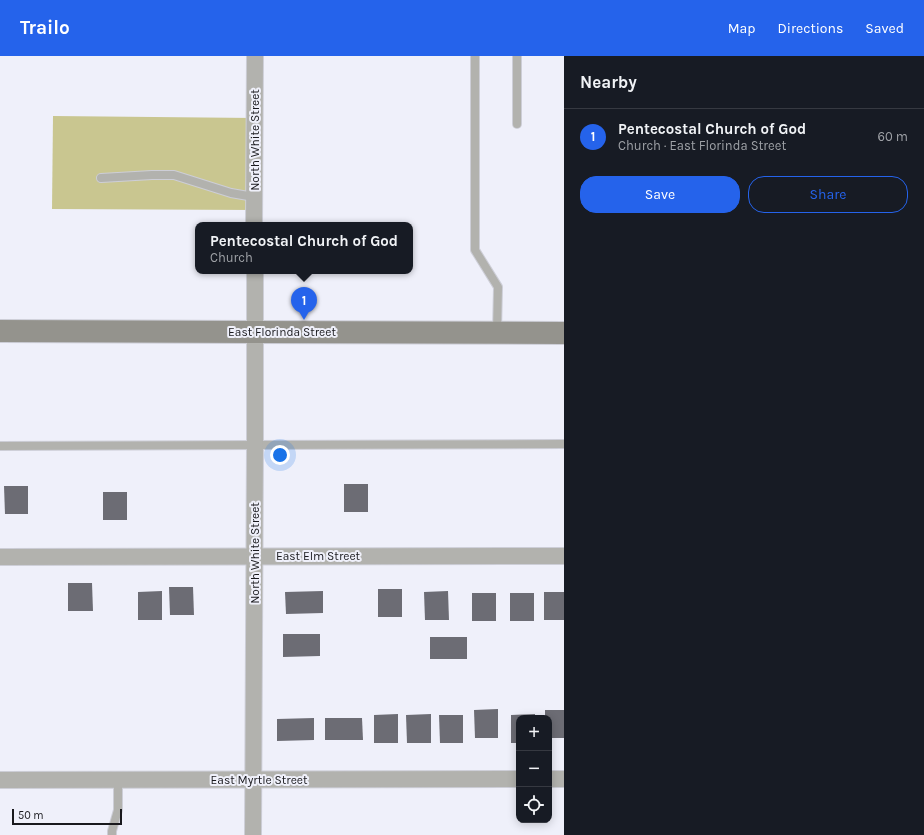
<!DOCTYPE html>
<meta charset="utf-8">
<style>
body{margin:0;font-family:Karla,sans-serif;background:#20242c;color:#f1f3f6}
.controls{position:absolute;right:12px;bottom:12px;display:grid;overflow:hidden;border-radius:8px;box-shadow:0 2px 10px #0003}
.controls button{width:36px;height:36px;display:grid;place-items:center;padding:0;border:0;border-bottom:1px solid #363941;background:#171b24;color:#f1f3f6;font:20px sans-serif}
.scale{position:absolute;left:12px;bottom:10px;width:110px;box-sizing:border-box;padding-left:4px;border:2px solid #19191d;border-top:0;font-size:11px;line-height:14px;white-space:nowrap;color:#19191d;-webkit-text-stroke:3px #eff0fa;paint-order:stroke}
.you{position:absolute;left:280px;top:399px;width:14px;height:14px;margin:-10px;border:3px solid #fff;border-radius:50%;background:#1a73e8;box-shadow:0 0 0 6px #1a73e833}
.badge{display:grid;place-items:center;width:26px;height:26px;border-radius:50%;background:#2563eb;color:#fff;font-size:13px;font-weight:700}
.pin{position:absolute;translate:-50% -33px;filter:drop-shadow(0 1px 2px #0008)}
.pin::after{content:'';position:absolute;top:21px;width:14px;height:12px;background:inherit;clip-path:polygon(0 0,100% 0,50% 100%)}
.popup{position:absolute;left:195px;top:166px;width:218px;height:52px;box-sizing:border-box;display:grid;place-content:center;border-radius:8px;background:#171b24;filter:drop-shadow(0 1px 3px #0005);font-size:13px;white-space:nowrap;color:#9ea1a6}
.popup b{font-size:15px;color:#f1f3f6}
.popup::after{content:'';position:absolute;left:50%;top:100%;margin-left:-8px;border:8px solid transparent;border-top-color:#171b24}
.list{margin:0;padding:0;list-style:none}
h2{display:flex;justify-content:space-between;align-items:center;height:52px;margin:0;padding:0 16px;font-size:17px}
h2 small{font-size:13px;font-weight:400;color:#9ea1a6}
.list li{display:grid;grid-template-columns:26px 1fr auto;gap:12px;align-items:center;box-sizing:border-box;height:56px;padding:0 16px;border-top:1px solid #363941}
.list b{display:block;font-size:15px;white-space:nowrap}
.list p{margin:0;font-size:13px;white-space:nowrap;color:#9ea1a6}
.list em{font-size:13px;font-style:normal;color:#9ea1a6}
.actions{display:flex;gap:8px;padding:12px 16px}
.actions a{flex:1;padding:9px 0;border:1px solid #2563eb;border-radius:16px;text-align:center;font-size:14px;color:#2563eb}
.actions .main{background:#2563eb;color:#fff}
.icon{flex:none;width:22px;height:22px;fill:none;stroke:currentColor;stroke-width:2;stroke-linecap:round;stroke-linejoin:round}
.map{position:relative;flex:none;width:564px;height:779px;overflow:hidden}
header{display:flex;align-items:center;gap:24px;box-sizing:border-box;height:56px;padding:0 20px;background:#2563eb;color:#fff}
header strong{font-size:19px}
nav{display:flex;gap:22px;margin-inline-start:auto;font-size:14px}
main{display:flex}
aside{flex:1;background:#171b24}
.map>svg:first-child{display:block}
.green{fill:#c9c690}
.building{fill:#6c6c74}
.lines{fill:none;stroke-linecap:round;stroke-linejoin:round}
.lane-casing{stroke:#cdced7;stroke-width:10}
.street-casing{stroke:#cdced7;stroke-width:18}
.secondary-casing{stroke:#cdced7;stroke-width:24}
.lane{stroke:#b2b2ae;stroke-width:8}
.street{stroke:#b2b2ae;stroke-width:16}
.secondary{stroke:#94938d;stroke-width:22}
.labels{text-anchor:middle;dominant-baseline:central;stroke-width:4;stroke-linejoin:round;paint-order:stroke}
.street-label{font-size:12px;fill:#19191d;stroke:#eff0fa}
</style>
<header>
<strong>Trailo</strong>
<nav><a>Map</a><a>Directions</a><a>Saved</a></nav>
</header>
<main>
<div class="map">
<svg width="564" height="779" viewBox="0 0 564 779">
<rect width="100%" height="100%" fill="#eff0fa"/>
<path class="green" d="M53,60l202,2 -1,92 -202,-1z"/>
<g class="building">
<rect x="344" y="428" width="24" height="28"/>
<path d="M4,430h24v28h-23z"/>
<rect x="103" y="436" width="24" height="28"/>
<path d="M68,527h24l1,28h-25z"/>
<path d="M169,531h24l1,28h-24z"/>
<rect x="378" y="533" width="24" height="28"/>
<path d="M162,535v29h-24v-28z"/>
<path d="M323,535v22l-37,1 -1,-22z"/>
<path d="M448,535l1,29h-24l-1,-28z"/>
<rect x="544" y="536" width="20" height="28"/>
<rect x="472" y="537" width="24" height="28"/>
<rect x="510" y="537" width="24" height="28"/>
<path d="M283,578h37v22l-37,1z"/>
<rect x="430" y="581" width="37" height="22"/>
<path d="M498,653v29h-23l-1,-28z"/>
<path d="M545,654h19v28h-15v-20h-4z"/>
<path d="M398,658v29h-24v-28z"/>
<path d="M431,658v29h-24l-1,-28z"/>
<path d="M535,658v4h-16v25h-8v-28z"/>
<path d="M439,659h24v28h-23z"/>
<path d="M314,662v22l-37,1v-22z"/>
<path d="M325,662h37l1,22h-38z"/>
</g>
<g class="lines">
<g class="lane-casing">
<g id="lane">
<path d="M475,0v194l23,37 -1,45"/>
<path d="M517,68v-68"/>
<path d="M101,122l51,-3h22l57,18 23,4"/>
<path d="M0,390l564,-2"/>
<path d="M112,779v-4l6,-21v-30"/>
</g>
</g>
<g class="street-casing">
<g id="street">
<path d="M254,169l1,-169"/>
<path d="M0,501l564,-1"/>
<path d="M549,723h15"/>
<path d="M0,724l519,-1"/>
<path d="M253,779l2,-390v-174"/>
</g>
</g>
<g class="secondary-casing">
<path id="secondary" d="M0,275l564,2"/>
</g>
<use href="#lane" class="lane"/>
<use href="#street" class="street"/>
<use href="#secondary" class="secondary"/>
</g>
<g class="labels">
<g class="street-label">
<text transform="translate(255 84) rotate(-90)">North White Street</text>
<text x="282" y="276">East Florinda Street</text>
<text transform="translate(255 497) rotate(-90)">North White Street</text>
<text x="318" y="500">East Elm Street</text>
<text x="259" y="724">East Myrtle Street</text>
</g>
</g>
</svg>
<div class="controls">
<button>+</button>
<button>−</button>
<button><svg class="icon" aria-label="locate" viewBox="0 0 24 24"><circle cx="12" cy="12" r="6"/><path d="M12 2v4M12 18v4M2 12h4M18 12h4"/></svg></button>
</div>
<div class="scale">50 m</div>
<div class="you"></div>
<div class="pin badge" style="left:304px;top:264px">1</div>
<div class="popup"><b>Pentecostal Church of God</b>Church</div>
</div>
<aside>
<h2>Nearby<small></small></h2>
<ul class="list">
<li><span class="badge">1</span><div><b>Pentecostal Church of God</b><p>Church · East Florinda Street</p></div><em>60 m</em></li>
</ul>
<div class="actions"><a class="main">Save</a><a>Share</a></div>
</aside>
</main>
